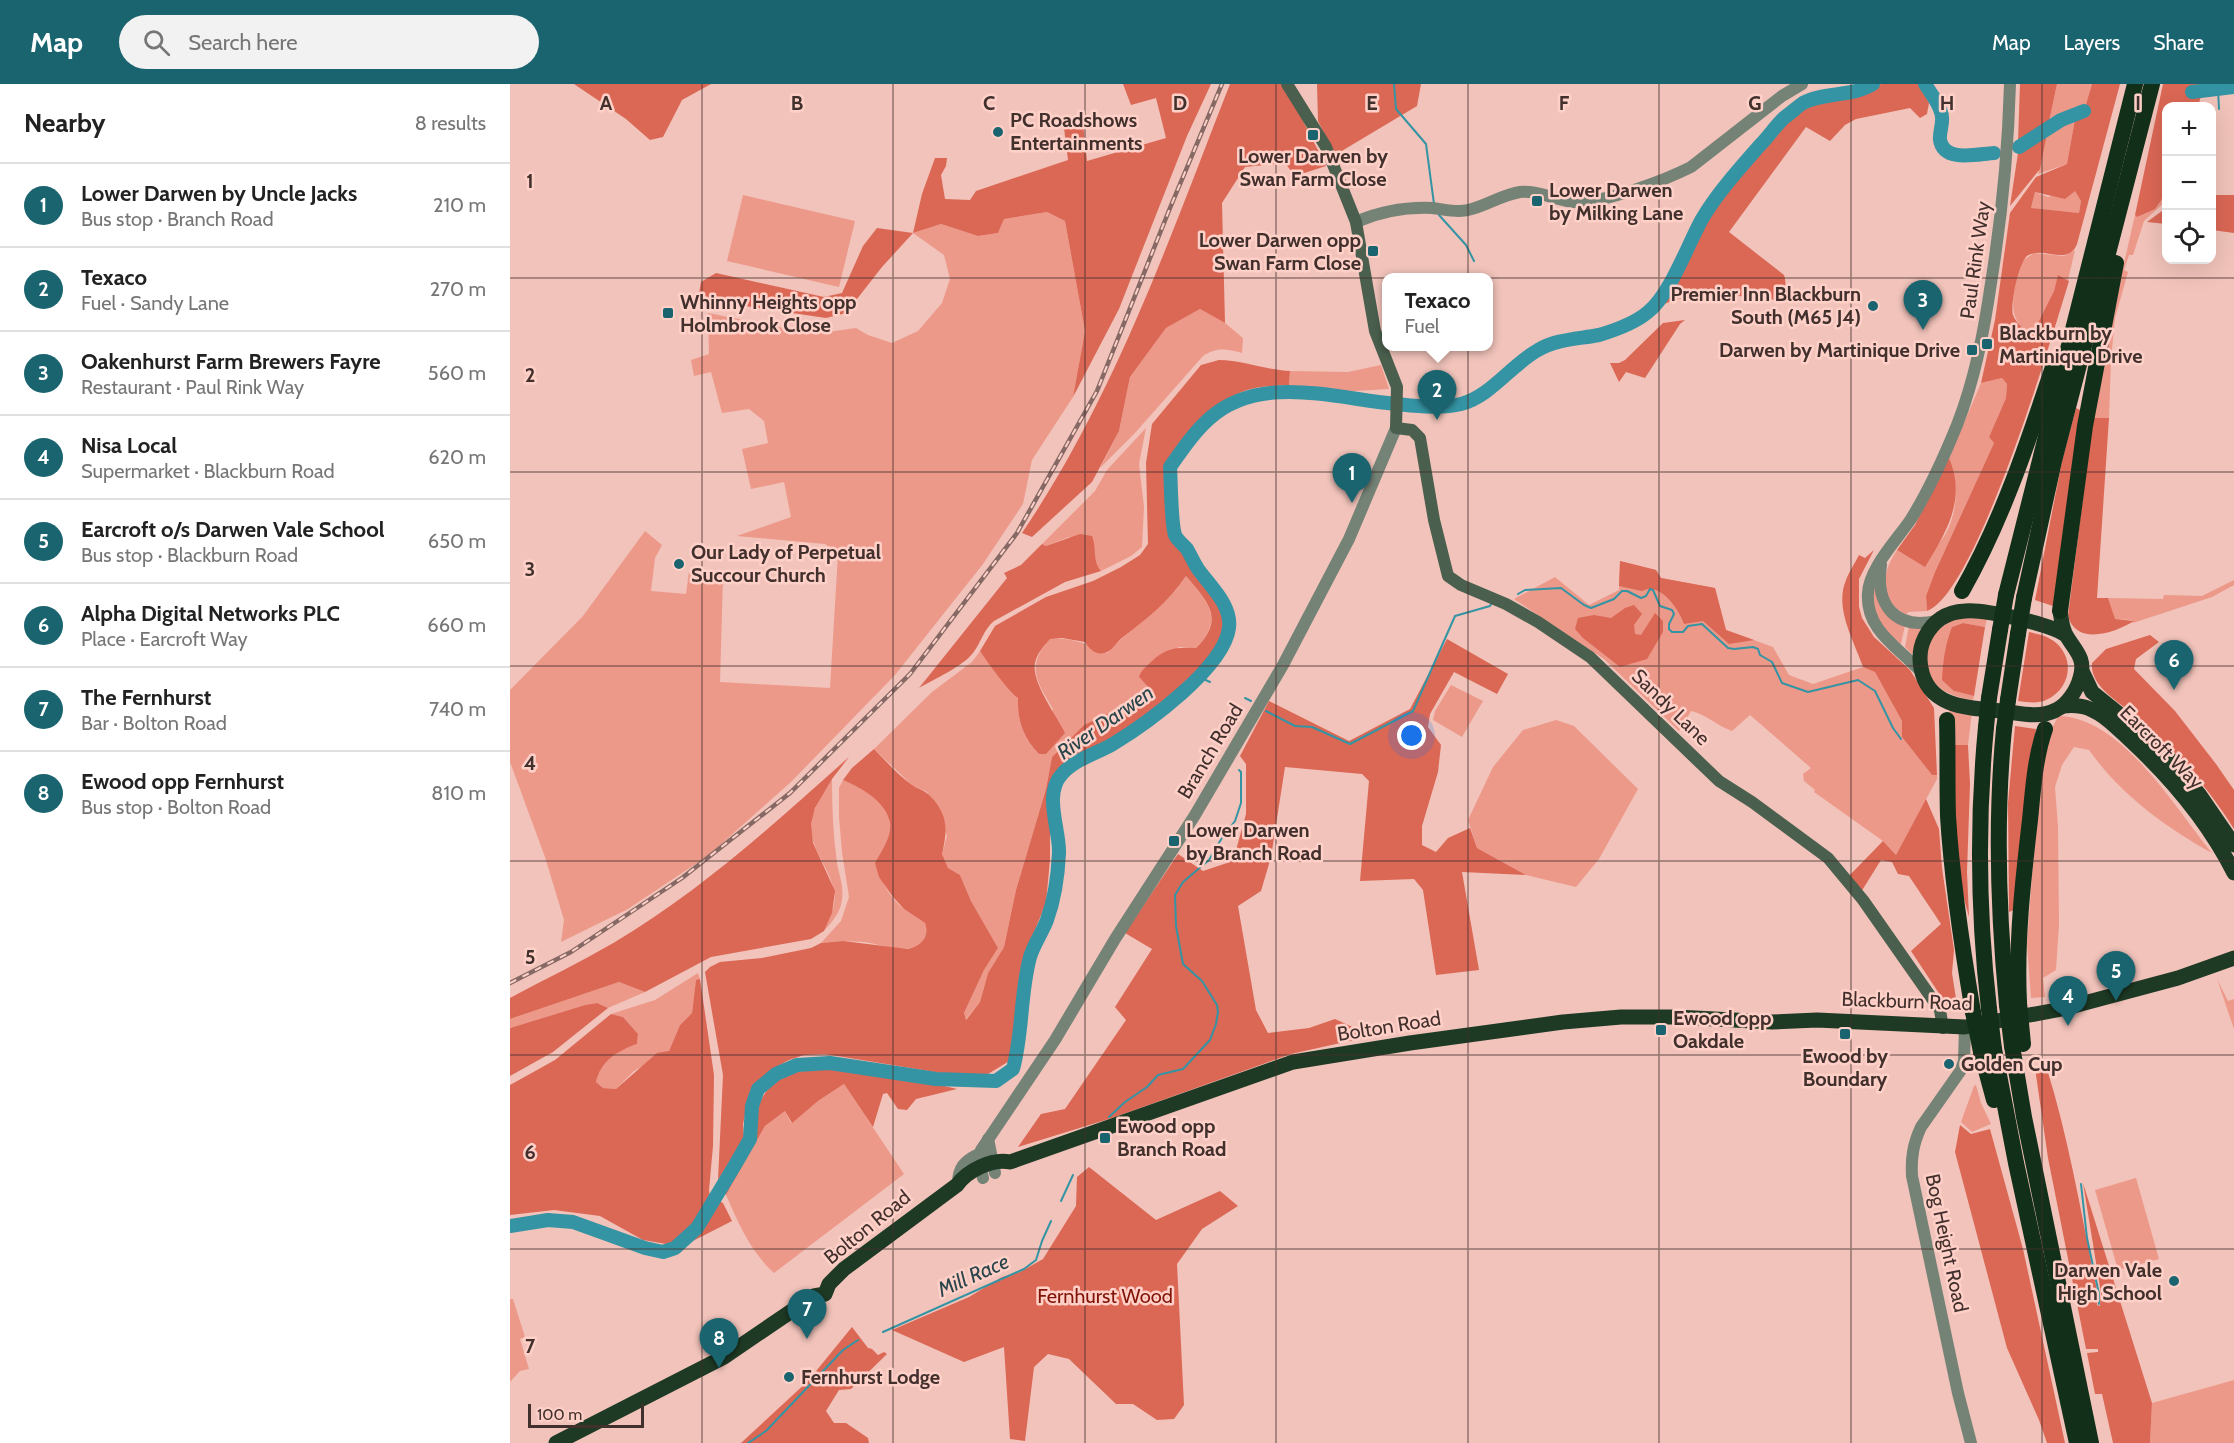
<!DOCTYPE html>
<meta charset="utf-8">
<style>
body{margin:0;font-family:Cabin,sans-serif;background:#f2f2f2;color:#222}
.controls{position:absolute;right:18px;top:18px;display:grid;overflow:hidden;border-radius:12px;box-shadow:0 6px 24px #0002}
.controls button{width:54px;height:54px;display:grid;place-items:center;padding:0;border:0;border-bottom:2px solid #e0e0e0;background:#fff;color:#222;font:30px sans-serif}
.scale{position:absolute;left:18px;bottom:15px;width:116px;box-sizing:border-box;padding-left:6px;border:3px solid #42302d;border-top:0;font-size:16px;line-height:21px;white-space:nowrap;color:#42302d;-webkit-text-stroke:4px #ffd0c7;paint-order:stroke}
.you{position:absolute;left:902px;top:652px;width:21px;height:21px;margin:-15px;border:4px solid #fff;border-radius:50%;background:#1a73e8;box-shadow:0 0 0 9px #1a73e833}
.badge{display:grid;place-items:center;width:39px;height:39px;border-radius:50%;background:#1a6470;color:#fff;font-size:20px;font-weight:700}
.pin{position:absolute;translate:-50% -50px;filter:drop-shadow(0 2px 3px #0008)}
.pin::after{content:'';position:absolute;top:32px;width:21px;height:18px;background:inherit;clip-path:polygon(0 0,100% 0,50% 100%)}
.popup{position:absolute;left:872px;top:189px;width:111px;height:78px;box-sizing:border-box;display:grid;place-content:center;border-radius:12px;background:#fff;filter:drop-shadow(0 2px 4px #0005);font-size:20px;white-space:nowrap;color:#767676}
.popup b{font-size:22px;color:#222}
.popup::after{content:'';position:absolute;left:50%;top:100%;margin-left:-12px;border:12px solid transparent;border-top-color:#fff}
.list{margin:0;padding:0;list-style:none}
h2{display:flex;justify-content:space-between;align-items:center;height:78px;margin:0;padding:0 24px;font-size:26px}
h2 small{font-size:20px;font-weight:400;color:#767676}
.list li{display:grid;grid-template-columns:39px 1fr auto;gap:18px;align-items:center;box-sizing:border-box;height:84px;padding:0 24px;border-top:2px solid #e0e0e0}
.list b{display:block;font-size:22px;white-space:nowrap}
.list p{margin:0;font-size:20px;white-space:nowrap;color:#767676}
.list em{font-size:20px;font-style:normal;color:#767676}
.icon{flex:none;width:33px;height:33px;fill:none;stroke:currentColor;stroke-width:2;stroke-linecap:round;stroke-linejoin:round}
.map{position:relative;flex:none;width:1724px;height:1359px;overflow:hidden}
header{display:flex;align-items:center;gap:36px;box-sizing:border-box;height:84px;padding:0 30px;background:#1a6470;color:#fff}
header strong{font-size:28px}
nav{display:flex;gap:33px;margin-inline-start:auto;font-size:21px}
.search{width:420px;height:54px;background:#f2f2f2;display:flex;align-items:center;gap:15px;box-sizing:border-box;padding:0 21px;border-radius:33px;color:#767676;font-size:22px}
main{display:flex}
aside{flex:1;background:#fff}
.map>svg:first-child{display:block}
.green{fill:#ed998a}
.forest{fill:#db6755;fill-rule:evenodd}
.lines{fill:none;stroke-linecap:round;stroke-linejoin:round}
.stream{stroke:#3494a4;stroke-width:2}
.river{stroke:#3494a4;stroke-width:14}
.tertiary{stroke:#758377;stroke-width:12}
.secondary{stroke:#4a5f4e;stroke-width:12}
.trunk{stroke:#1e3a25;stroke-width:15}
.motorway{stroke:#112f19;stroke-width:16}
.rail-casing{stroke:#866964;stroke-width:4.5}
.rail{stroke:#ffd0c7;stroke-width:2;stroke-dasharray:7;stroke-linecap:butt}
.motorway-bridge{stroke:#112f19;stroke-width:16}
.grid{fill:none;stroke:#42302d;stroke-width:1.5;stroke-opacity:0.55}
.poi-dot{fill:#1a6470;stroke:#ffd0c7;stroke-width:2}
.labels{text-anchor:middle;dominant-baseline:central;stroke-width:5;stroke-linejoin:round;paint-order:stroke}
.poi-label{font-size:20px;font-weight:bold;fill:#42302d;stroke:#ffd0c7;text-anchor:start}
.street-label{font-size:20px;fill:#42302d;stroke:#ffd0c7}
.park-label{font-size:20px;fill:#801408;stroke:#ffd0c7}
.water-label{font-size:21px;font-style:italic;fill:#28454b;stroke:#ffd0c7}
.grid-label{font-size:20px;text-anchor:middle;font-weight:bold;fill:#42302d;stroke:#ffd0c7;stroke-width:5;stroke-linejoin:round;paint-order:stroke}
</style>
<header>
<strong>Map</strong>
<div class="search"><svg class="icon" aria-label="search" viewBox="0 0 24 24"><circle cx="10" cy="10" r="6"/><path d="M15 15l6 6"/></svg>Search here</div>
<nav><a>Map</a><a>Layers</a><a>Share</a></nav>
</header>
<main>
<aside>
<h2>Nearby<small>8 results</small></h2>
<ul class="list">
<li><span class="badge">1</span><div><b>Lower Darwen by Uncle Jacks</b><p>Bus stop · Branch Road</p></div><em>210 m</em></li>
<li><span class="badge">2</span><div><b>Texaco</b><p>Fuel · Sandy Lane</p></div><em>270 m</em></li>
<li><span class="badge">3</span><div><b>Oakenhurst Farm Brewers Fayre</b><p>Restaurant · Paul Rink Way</p></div><em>560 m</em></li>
<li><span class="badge">4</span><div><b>Nisa Local</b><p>Supermarket · Blackburn Road</p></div><em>620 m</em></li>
<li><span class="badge">5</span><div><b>Earcroft o/s Darwen Vale School</b><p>Bus stop · Blackburn Road</p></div><em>650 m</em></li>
<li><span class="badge">6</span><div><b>Alpha Digital Networks PLC</b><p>Place · Earcroft Way</p></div><em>660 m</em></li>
<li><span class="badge">7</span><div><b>The Fernhurst</b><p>Bar · Bolton Road</p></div><em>740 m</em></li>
<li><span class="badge">8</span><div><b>Ewood opp Fernhurst</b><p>Bus stop · Bolton Road</p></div><em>810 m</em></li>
</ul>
</aside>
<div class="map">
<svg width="1724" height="1359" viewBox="0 0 1724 1359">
<rect width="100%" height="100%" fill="#f1c3ba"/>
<g class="green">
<path d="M1547,0h35l-7,23 -24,8 -12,7z"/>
<path d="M1565,35l-8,45 -29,10 9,-40 13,-9z"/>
<path d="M1565,106l6,11 -2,12 -48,-5 4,-16 13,5z"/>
<path d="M1656,109v8l-22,20 -11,34h-4l-5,15 4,2 -13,46 -4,42 -2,58h-16l16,-89 26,-114 3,2z"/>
<path d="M233,111l112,26 -16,66 -112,-26z"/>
<path d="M537,128l18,9 20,110 -12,66 -41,63 -9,44 -40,60 -88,111 -104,107 -82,73 -81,54 -67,33 3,-22 -19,-63 -35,-95v-72l73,-74 62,-85 17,14 -7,13 -4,33 35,3 3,-22 34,5 -3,105 110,6 8,-134 -13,-10 -88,-8 54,-19 -7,-35 -33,7 -9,-40 26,-6 -4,-22 -15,-12 -27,4 -11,-41 -17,4 -3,-16 18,-6 -1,-41 106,21 42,-6 12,7 24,8 26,-12 24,-28 8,-24 -6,-24 -31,-22 28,-9 37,12 20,-3 6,-14z"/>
<path d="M1565,166l-7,30 -10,-4 -4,15 -22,45c-30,-19 -17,-47 -10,-75l12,-8 30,3z"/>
<path d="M690,225l25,14 18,15 -1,15c-15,-4 -25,-6 -39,3l-68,77 -35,35 19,-37 11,-54 36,-49z"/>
<path d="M871,281l8,24 -51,3 -49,-7 1,-14 58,1z"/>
<path d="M1492,294l5,6 -1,14 -17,39 5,6 -59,129 -9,24 1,15 -19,1 -2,3c-28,-16 -25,-41 -9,-65l24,14c8,-10 19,-20 25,-31 12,-22 13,-52 3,-75l32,-75z"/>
<path d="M636,344l-7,36 5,43 -2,40 -11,9 -30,15 -6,-6v-6l-26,-22 -23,9 -4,-2 53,-53 12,-21z"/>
<path d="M1110,477l36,9 5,8 54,10 11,42 47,17 16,28 24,9 50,-17 12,4 27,50v16l30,38h5v4l-41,76 -13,-14 -69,-49 1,-2 -11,-9 -1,-7 8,-6 -61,-53 -18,16c-15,-5 -26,-17 -41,-20l-12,20 -75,-72 -90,-60 41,-22 34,28 30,-15z"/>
<path d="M676,492c22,27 39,42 10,72l-17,-1 -40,30 13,13 -18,11 -50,24 -32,32 -6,32 -30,101 -12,57 -16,26 -8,29 -15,18 -1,-7 20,-43 14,-22 -27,-47 -11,-26 -12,-7 -6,-14 5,-18 -20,-44 -14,-6 -39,-37 58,-57 40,-30 8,-11c8,11 28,40 38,46 -1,23 5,41 21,57l14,-45c-16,-27 -28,-43 -3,-70 21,-2 38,5 57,14 26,-27 59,-45 79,-77z"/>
<path d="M1724,496v5l-22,12 -79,26 -1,-3 -18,-1 -6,-21 55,1 1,-4 38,1z"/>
<path d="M1364,502l4,14 27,25 -4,19 -16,-12 -13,-25z"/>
<path d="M1447,533l30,2 -2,8 -22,-4 -11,4 2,64 20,5 -1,4c-23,-4 -44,-11 -47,-39 -1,-8 4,-20 7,-28z"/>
<path d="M1399,542l12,2 -9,26 -7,-7z"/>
<path d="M941,601l32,16 -21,36 -29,-17 2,-9z"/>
<path d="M1439,624l23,4 -4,33h-13z"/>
<path d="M1548,632c64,1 117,92 154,137 -47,-26 -92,-59 -123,-103l-15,-3 -12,18 -7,22 3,40 1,98 -3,45 -13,8 2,19 -14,1 -4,-54 5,-69 11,-117 6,-23z"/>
<path d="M1046,636l18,6 64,63 -39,70 -23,28 -50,-12 -49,-27 -9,-28 25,-53 30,-37z"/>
<path d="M322,695c0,28 1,56 5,84 2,12 7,23 5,36 -1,13 -10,23 -18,32 5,-12 13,-27 10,-40 -4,-23 -24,-41 -23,-66 1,-16 13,-33 21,-46z"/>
<path d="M333,696c18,8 43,21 47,43 2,13 -9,29 -14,40 4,16 14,36 28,46 7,5 14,9 21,14 2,6 2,9 0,14 -8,22 -44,7 -61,5 -15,-1 -28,-1 -43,1l20,-22 8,-24 -7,-45 -3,-35v-29z"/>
<path d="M188,889l2,6 -4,2 -4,32 -12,12 -11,26 -35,20 -18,18 -13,-1 -7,-6c6,-22 20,-31 41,-38l1,-10 -15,-17 -12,-3 44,-14z"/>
<path d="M1707,895l11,22 6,-2v30z"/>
<path d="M109,898l26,10 -37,16 -11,-5 -12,2 -75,23v-9z"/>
<path d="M334,1000l60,90 -130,99c-24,-22 -35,-49 -48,-78l39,-69 20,-15 6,12 27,-22z"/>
<path d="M1466,1001l5,18 10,21 -19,8 -11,-10 13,-36z"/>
<path d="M1626,1094l23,81 -41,11 -23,-80z"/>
<path d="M0,1215h3l12,38 -5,2 9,30 -9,2 -10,11z"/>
<path d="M1724,1296v63h-84l2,-40z"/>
</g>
<g class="forest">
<path d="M64,0h137l-29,16 -19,37 -13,3 -24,-21z"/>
<path d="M613,0h88l-24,52 -68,173 -46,88 12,-66 -20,-110 -18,-9 -43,7 -6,14 -20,3 -37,-12 -28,9 -31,34 -36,46 -20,5 -128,-19 3,-17 15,-9 108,24 18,-4 21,-47 14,-18 36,5 9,-39 13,-36h12l-1,8 -5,9 4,24 25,1 6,-9 92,-31 -4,-32 19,-4 4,37 79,-23 -10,-40 -25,7z"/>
<path d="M720,0h51l20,33 25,49 -31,10 -10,-13 -40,4 -23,36 3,120 -25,-14 -34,19 -36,49 -11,54 -27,51 -60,55 -10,-4c93,-137 148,-296 208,-449z"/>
<path d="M807,0h104l-4,22 -82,49 -17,-34z"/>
<path d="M1371,0h38l10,19 -2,11 -7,4 -10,-10 -54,11 -11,6 -15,16 -24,-14 -77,105 55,43c3,11 2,17 -7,25l-48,-5 -53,4 -16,7 48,-88 36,-51 41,-47 19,-15 63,-14z"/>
<path d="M1510,0h37l-8,38 -31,20z"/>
<path d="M1582,0h28l-43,160c-9,23 -34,1 -50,12 -8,6 -17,49 -14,59 3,8 12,16 19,20l22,-44 4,-16 11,6c-17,56 -93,313 -142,330l-1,-15 9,-24 59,-129 -5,-6 17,-39 1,-14 -5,-6 -21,5 14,-63 15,-107 26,-36 31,-13 8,-45 8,-5zM1565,107l6,10 -2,12 -48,-5 4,-16 30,7z"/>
<path d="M1653,0h41v2l-11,3 -1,6 10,-2 -4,13h-32v87l-11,16 -18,8 -2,-2z"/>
<path d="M1537,50l-7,35 -30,37 8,-53z"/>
<path d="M1702,111h22v38l-22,-3z"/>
<path d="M1656,124v16l-19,-2z"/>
<path d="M1175,236l-5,4 -35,54 -19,-6 -7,10 -9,-19h9l6,-3 38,-37z"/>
<path d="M709,276c24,0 46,10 71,11l-1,14c-14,1 -29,1 -42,5 -35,12 -58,47 -79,76l5,70 41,57 11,25 1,11 -4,13 -10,14 -69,65 -62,35 -19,13 -8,13 -4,15v62l-4,44 -23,56 -5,25 -3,48 -4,28 -28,17 -36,-3 -122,-20 -21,1 -15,5 -15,8 -19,17 -9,26 -3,13 1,14 -26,42 5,-105 -18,-103 5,-5 10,-5 42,-4 49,-10 10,-5 22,-2 65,8c13,-3 22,-12 17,-26l-21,-14 -11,-12 -14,-20 -4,-14c6,-11 17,-27 15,-40 -4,-22 -29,-35 -47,-43l9,-12 22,-19c12,12 24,26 38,36 5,4 12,5 16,9 20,19 20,35 14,60l6,14 12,7 11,26 27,47 -14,22 -20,43 2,7 14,-18 8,-29 16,-26 12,-57 30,-101 6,-32 32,-32 50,-24 18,-10 -13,-14c2,-7 7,-10 12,-15 14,-14 25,-15 45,-14 29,-29 13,-45 -10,-72 -17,26 -40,43 -64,62 -6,5 -11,14 -18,15 -8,2 -15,-4 -19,-11l-23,-4 -12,1c-6,7 -13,14 -15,24 -4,19 22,53 30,70l-19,21h-7c-16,-16 -22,-34 -21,-56 -10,-7 -30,-35 -38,-47l15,-25 51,-29 47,-16 28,-14 19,-12 8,-11 -2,-81 6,-39 49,-59z"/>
<path d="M1566,324l6,3 -29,195 -18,-6 27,-139z"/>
<path d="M1583,334h16l-12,180h11l7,21 19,2c-19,12 -58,25 -66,-5z"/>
<path d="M1439,374c18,41 -3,75 -24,109l-28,-17 18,-25z"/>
<path d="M570,450l12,2c5,12 0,25 9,35l-36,11 -71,39c-11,9 -13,22 -21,32 -11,14 -39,26 -54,35l88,-110 -3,-5 17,-8 21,-21 4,2z"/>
<path d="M1364,466l-15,29v28l3,11 12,19 36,33 24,38 3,67h-5l-30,-38v-16l-27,-49 -12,-5c-9,-26 -29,-59 -17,-87 3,-8 9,-17 13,-25l6,3z"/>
<path d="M1110,477l36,9 5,8 54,10 11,42 28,10 -25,4 -26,-23 -19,3c-5,-15 -24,-43 -42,-33l-23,-5z"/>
<path d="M1124,521l8,9 -8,11 1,9 6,1 14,-22 8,8v11l-16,27 -27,8 -37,-29 -8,-9 3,-11 16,-3 17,3 14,-10z"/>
<path d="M1453,539l22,4 -11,69 -20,-5 -12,-11c1,-19 3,-35 10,-53z"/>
<path d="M1519,548c9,2 19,4 26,10 21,17 15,48 -9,58 -9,4 -18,2 -28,1z"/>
<path d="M1640,551l9,7 -23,17 -2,10 41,42 41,53 18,26v39c-28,-45 -63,-84 -104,-117 -15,-13 -40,-27 -38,-49l14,-14z"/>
<path d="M937,555l61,35 -11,20 -43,-22 -24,42 -2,13 13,18 -3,27 -16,54v19l14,7 12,-14 22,-10 7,20 49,27 -64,-3 17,98 -43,5 -13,-85 -9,-11 -54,2 9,-100 -7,-7 -77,-7 -14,90 -10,34 -23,15 18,104 12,23 41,-5 26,-9 37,17 -81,18 -179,64 -94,29 23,-33 24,-5 61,-89 -11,-13 37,-58 -27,-16 53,-79 25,17 30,-10 13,-47v-50l-6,-8 29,-55 80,40 61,-32z"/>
<path d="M1505,642l21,3 -22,181 -5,2 -1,-109z"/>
<path d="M1445,661h13l2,39 -3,88 2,45 -11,-40 -4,-45z"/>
<path d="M339,673l-17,22 -17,29 -4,16 2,19 22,48 -3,22 -8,18 -13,8 -100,18 -66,35 -26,-10 -109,37v-21c35,-19 71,-36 105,-56 86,-51 160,-119 234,-185z"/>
<path d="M1416,715l13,30 3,39 12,82 -2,23 5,32 -9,2 -37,-56 30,-27 -32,-48 -11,-2 -6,-12 -11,-2 -20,32 -12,-16 34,-35 13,14z"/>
<path d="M190,895l14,96 -1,71 -4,44 1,9c-11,18 -21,33 -38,46l-29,-5 -43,-24 -46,-6 -44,5v-130l45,-25 56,-46 12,3 15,17 -1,10c-20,7 -36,17 -41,38l7,6 13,1 41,-36 12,-2 11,-26 12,-12 4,-33z"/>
<path d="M87,919l11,5 -55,44 -43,24v-48l75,-23z"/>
<path d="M315,983l91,12 41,10 -41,10 -9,11 -9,-1 -11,-16 -4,1 -10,33 -29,-43 -26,17 -26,22 -7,-12 -20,15 -39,69 -2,-3c9,-17 22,-34 29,-53 3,-8 0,-18 3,-27 12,-36 36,-40 69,-45z"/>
<path d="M1525,984l12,1c23,74 35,150 51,226l-1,10 3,1 1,-13 -18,-110 69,220 -2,40h-37l-11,-49h-7l-8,-41 11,-1v-3h-12l-38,-191z"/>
<path d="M1450,1041l11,9 19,-5 33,120 42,194h-18l-8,-23 -32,-72 -52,-196z"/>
<path d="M579,1083l67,53 64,-29 18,15 -36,23 -25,35 7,141 -10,14 -17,1 -24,-16h-17l-47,-45 -21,-5 -14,13 -9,74 -15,-2 -6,-92 -40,15 -72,-32 77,-33 33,-20 18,-5 23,-13 33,-53 1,-29z"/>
<path d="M209,1117l4,2 9,18 -47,24 15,-15z"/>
<path d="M342,1243l16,21 4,1 6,6 6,-3 3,2 -36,35 -12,1 -13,21 8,12h12l22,15 1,5h-128l67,-62z"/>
</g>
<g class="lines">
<g class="stream">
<path d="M884,0l2,25 30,35 8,60"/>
<path d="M1708,5l1,20"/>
<path d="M929,131l27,30 8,16"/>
<path d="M932,322l5,-12"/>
<path d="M1008,510l7,-4 36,-2 23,17 7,3 23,-9 8,-8h5l14,7 5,-2 4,-7 3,1 7,16 12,4 2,4 -5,10v5l3,3h11l5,-6 14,-2 26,24 6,1 19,-2 5,2 2,6 12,7 10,21 26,9 50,-12 17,11 18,37 8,11"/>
<path d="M689,593l11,5"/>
<path d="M735,614l6,3"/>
<path d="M756,627l29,15 17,1 38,17 63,-33 42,-95 35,-10 1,-2"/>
<path d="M599,1033l16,-15 22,-15 11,-12 25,-6 27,-29 6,-16 2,-12 -1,-7 -15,-24 -19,-17 -7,-38 -1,-31 8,-13 26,-22 14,-24 12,-15 6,-18v-31l-2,-2"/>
<path d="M1571,1100l6,54 12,56v10"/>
<path d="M551,1117l12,-26"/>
<path d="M373,1248l141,-63 12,-9 6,-19 9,-20"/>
<path d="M238,1359l18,-12 77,-81 15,-10"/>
</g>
<g class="river">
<path d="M1415,0c6,10 16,21 17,33 1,8 -3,16 -2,23 4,23 37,14 54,13"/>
<path d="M1682,8l42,-5"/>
<path d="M1509,63l42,-27 23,-9"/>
<path d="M0,1142l38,-6 25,2 72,26 18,4 12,-4 22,-20 38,-63 15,-26 2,-33 6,-17 18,-15 21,-9 33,-2 106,16 60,2 17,-12c10,-36 7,-75 17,-112 4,-13 12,-24 17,-37 8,-22 11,-44 12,-67 1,-23 -16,-59 3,-79 13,-15 34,-20 51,-30 33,-20 111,-76 116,-116 3,-23 -19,-42 -31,-59 -4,-6 -7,-13 -11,-20 -3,-4 -10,-9 -12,-14 -4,-12 -4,-53 -5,-68 12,-17 24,-35 40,-49 51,-45 127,-19 187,-14 20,2 44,5 64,0 30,-8 50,-39 77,-54 18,-11 40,-11 61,-15 17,-5 36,-12 49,-23 22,-17 40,-68 54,-93 16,-27 39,-52 59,-75 8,-8 15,-19 24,-27 6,-4 12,-10 18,-14 20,-11 50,-6 70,-19"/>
</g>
<g class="tertiary">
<path d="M846,138c23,-10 50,-15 76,-14 11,1 25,5 36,2 18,-4 33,-15 52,-18 21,-2 42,12 63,10 31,-3 80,-21 108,-35l91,-71 20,-12"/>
<path d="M1371,481c-6,40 14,65 55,56"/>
<path d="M1412,589c-22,-25 -57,-42 -54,-80 1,-25 29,-53 43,-74 18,-29 33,-62 46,-94 18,-46 27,-94 34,-142 11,-68 17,-130 19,-199"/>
<path d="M1455,943l-1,34 -3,9 -40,57c-8,17 -10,31 -9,49l46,217 13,50"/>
<path d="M478,1055l7,34"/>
<path d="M473,1094l-4,-16 2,-12 74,-110 60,-101 80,-124 88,-150 66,-126 47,-111"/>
<path d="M448,1100c0,-16 6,-23 21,-30"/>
</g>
<path class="secondary" d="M777,0l39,63 30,75 19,109 22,56 -1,41 16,2 8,8 14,82 14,56 13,9 45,19 32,18 52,35 129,124 33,21 76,56 35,42 77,110 3,18"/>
<g class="trunk">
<path d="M1550,527c1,7 2,15 5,22 8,16 22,24 15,45 -3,12 -13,27 -24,32 -17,9 -37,3 -54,1 -33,-3 -74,-3 -81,-43 -2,-10 -1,-21 4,-31 8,-16 22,-25 40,-26 19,-2 85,13 101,24"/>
<path d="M1572,587l10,21 52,42 24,23 31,37 35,51"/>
<path d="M1553,622c9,-1 18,-1 27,3 15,6 28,20 40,31 42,39 78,81 104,133"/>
<path d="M46,1359l168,-86 75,-51 15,-10 11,-2 4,-10 15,-15 113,-84c10,-14 35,-27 53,-23l283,-100 117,-19 153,-21 58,-5h55l96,5 45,-2 148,7 97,-18 116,-31 56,-20"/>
</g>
<g class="motorway">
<path d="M1452,507c41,-72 67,-152 93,-230"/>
<path d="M1496,511l129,-511"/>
<path d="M1514,514l30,-137 98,-377"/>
<path d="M1550,527l25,-185 31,-163"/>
<path d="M1479,614l11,-68"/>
<path d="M1498,616l10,-66"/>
<path d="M1437,636c1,32 0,64 1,96 4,66 14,131 25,196"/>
<path d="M1476,643c-9,94 -8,187 3,282"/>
<path d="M1494,645c-9,93 -6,183 3,276"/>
<path d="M1509,919c-3,-62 4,-123 11,-183 3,-30 5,-63 15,-91"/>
<path d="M1502,962l12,71 67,326"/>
<path d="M1484,965l22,114 61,280"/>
<path d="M1471,968l13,48"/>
</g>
<g class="rail-casing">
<path id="rail" d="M0,899l61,-31 111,-74 108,-85 120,-119 107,-141 80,-142 73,-183 52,-124"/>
</g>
<use href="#rail" class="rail"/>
<g class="motorway-bridge">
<path d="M1490,546l6,-35"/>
<path d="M1508,550l6,-36"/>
<path d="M1476,643l3,-29"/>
<path d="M1494,645l4,-29"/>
<path d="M1509,919l4,41"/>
<path d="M1497,921l5,41"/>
<path d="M1479,925l5,40"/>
<path d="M1463,928l8,40"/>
</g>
</g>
<path class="grid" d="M192,0v1359M383,0v1359M575,0v1359M766,0v1359M958,0v1359M1149,0v1359M1341,0v1359M1532,0v1359M0,194h1724M0,388h1724M0,582h1724M0,777h1724M0,971h1724M0,1165h1724"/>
<g class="poi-dot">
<circle cx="488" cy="48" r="6"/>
<rect x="797" y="45" width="12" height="12" rx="3"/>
<rect x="1021" y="111" width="12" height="12" rx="3"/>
<rect x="857" y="161" width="12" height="12" rx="3"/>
<circle cx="1363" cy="222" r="6"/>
<rect x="152" y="223" width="12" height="12" rx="3"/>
<rect x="1471" y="254" width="12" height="12" rx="3"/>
<rect x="1456" y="260" width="12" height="12" rx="3"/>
<circle cx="169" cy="480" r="6"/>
<rect x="658" y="751" width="12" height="12" rx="3"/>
<rect x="1145" y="940" width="12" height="12" rx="3"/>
<rect x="1329" y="944" width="12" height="12" rx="3"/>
<circle cx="1439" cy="980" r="6"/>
<rect x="589" y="1048" width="12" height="12" rx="3"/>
<circle cx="1664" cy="1197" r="6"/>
<circle cx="279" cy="1293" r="6"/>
</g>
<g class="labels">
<g class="poi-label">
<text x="500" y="36">PC Roadshows<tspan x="500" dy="23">Entertainments</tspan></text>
<text x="803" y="72" text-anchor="middle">Lower Darwen by<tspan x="803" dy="23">Swan Farm Close</tspan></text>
<text x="1039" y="106">Lower Darwen<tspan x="1039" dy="23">by Milking Lane</tspan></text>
<text x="851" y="156" text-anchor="end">Lower Darwen opp<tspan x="851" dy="23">Swan Farm Close</tspan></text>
<text x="1351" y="210" text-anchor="end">Premier Inn Blackburn<tspan x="1351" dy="23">South (M65 J4)</tspan></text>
<text x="170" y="218">Whinny Heights opp<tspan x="170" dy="23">Holmbrook Close</tspan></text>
<text x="1489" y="249">Blackburn by<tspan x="1489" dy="23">Martinique Drive</tspan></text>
<text x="1450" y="266" text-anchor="end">Darwen by Martinique Drive</text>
<text x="181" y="468">Our Lady of Perpetual<tspan x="181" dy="23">Succour Church</tspan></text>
<text x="676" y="746">Lower Darwen<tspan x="676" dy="23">by Branch Road</tspan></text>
<text x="1163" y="934">Ewood opp<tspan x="1163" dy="23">Oakdale</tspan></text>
<text x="1335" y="972" text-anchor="middle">Ewood by<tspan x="1335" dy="23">Boundary</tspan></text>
<text x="1451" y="980">Golden Cup</text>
<text x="607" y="1042">Ewood opp<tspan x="607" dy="23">Branch Road</tspan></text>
<text x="1652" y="1186" text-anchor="end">Darwen Vale<tspan x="1652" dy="23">High School</tspan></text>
<text x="291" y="1293">Fernhurst Lodge</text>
</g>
<g class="street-label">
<text transform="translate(1465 176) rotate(-82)">Paul Rink Way</text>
<text transform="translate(1161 623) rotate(44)">Sandy Lane</text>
<text transform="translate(1652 663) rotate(45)">Earcroft Way</text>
<text transform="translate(700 667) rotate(-59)">Branch Road</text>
<text transform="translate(1397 917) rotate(2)">Blackburn Road</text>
<text transform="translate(879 942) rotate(-9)">Bolton Road</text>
<text transform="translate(357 1143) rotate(-39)">Bolton Road</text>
<text transform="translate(1437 1159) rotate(78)">Bog Height Road</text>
</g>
<g class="park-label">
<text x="595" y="1212">Fernhurst Wood</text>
</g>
<g class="water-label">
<text transform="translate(595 638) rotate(-35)">River Darwen</text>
<text transform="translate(463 1191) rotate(-24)">Mill Race</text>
</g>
</g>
<g class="grid-label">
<text x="96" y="26">A</text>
<text x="287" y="26">B</text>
<text x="479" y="26">C</text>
<text x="670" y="26">D</text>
<text x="862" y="26">E</text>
<text x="1054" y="26">F</text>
<text x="1245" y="26">G</text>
<text x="1437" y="26">H</text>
<text x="1628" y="26">I</text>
<text x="20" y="104">1</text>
<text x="20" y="298">2</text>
<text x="20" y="492">3</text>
<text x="20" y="686">4</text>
<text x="20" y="880">5</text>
<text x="20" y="1075">6</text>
<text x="20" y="1269">7</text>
</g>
</svg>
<div class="controls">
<button>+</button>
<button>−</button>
<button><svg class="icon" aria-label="locate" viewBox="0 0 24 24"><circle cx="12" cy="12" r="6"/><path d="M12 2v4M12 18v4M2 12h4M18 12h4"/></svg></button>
</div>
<div class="scale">100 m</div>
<div class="you"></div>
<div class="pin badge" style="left:842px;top:419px">1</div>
<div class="pin badge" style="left:927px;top:336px">2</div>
<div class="popup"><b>Texaco</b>Fuel</div>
<div class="pin badge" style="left:1413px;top:246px">3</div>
<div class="pin badge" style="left:1558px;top:942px">4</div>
<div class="pin badge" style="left:1606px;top:917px">5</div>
<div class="pin badge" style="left:1664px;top:606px">6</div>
<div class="pin badge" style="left:297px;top:1255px">7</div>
<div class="pin badge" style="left:209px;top:1284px">8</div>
</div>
</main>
